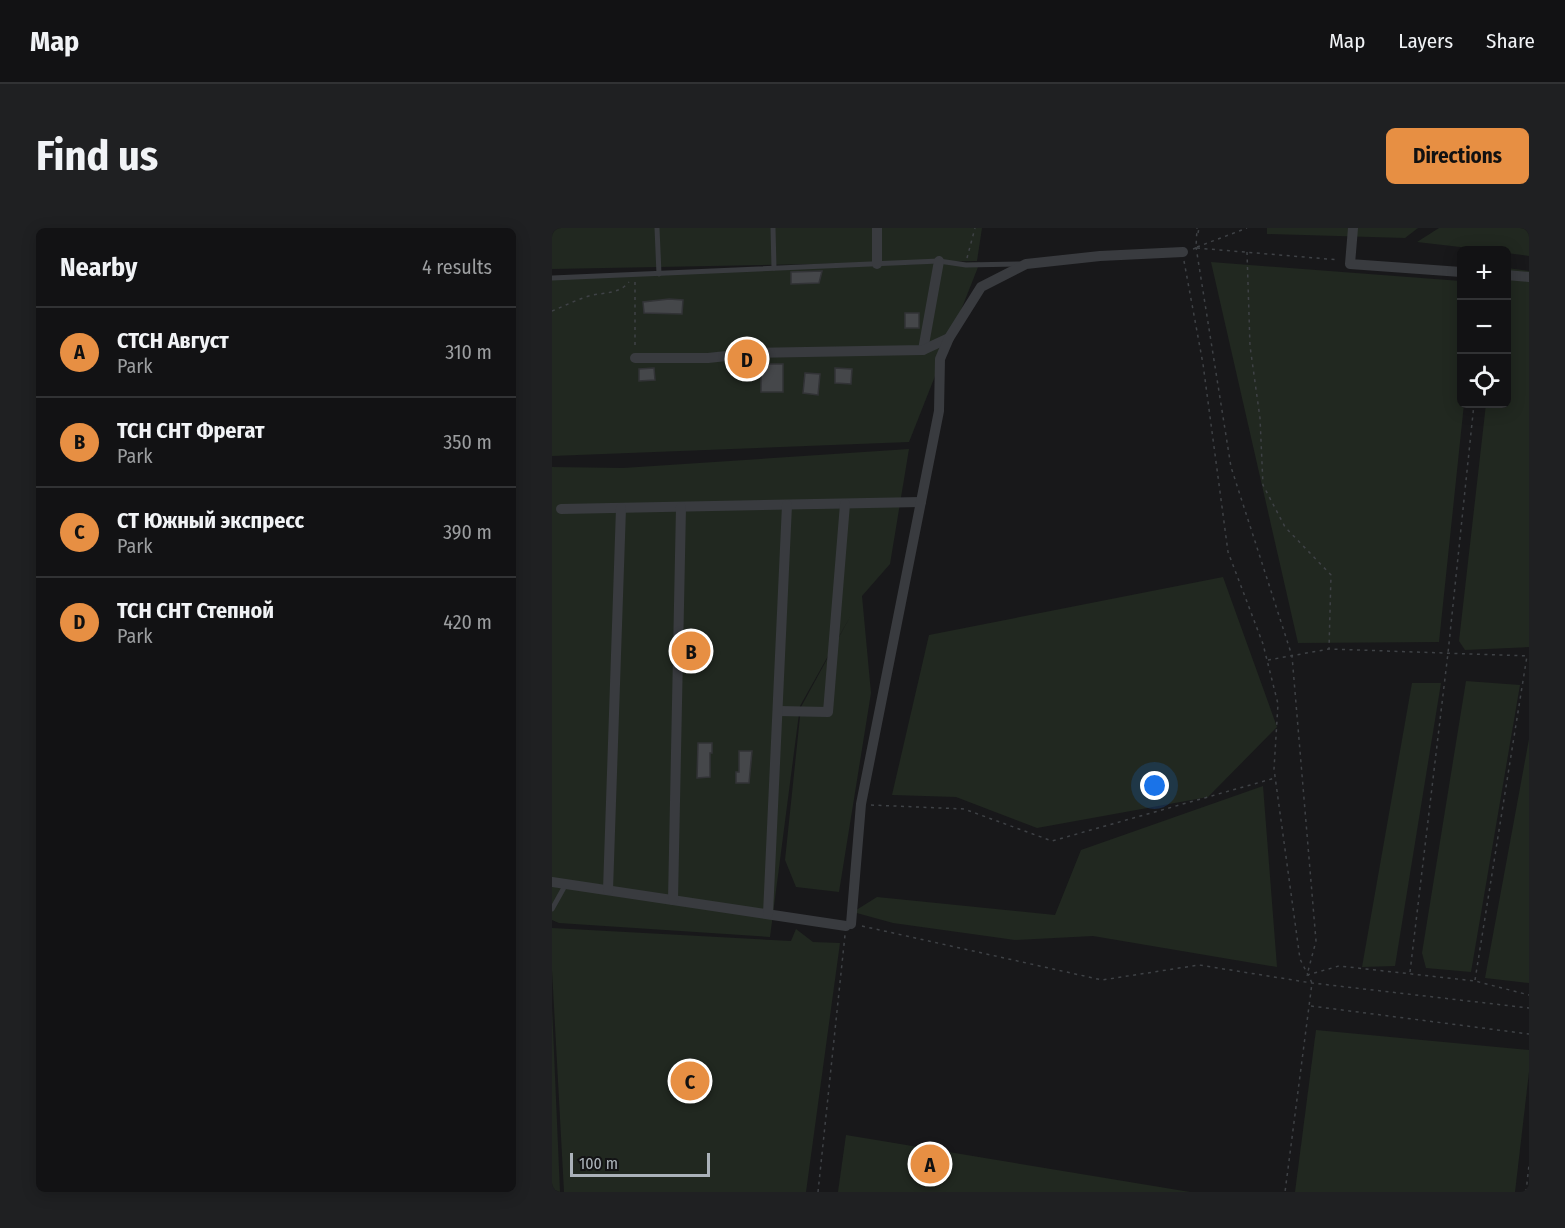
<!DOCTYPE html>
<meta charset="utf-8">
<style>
body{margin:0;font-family:"Fira Sans Condensed",sans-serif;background:#1f2022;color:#f1f3f6}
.controls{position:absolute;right:18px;top:18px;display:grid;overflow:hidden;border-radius:9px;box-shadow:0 3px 15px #0003}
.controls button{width:54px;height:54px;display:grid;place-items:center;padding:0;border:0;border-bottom:2px solid #313234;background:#121214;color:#f1f3f6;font:30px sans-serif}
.scale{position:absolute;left:18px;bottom:15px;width:140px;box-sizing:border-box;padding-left:6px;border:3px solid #abb2b9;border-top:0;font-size:16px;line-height:21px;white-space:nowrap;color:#abb2b9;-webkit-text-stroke:4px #131315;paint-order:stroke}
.you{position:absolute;left:603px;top:558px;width:21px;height:21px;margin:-15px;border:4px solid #fff;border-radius:50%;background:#1a73e8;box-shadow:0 0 0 9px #1a73e833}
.badge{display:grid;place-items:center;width:39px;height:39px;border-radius:50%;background:#e78f43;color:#111;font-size:20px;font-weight:700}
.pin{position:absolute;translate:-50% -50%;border:3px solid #fff;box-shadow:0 2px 6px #0006}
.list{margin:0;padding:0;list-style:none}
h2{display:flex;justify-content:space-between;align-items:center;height:78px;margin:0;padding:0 24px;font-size:26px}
h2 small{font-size:20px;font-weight:400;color:#9c9ea0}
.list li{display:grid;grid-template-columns:39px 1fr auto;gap:18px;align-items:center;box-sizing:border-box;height:90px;padding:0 24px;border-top:2px solid #313234}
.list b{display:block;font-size:22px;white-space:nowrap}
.list p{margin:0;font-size:20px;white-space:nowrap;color:#9c9ea0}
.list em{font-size:20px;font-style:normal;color:#9c9ea0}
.icon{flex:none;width:33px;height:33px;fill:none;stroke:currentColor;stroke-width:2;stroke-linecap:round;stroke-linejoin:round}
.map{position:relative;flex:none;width:977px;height:964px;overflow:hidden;border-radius:9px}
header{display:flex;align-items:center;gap:36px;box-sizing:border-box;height:84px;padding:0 30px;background:#121214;border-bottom:2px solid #313234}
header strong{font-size:28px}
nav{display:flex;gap:33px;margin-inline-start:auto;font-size:21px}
.intro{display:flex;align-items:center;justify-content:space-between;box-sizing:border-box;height:144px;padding:0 36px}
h1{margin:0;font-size:42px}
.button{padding:15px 27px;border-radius:9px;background:#e78f43;color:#111;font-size:21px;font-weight:700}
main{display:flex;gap:36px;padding:0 36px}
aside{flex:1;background:#121214;border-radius:9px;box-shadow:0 3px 15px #0003}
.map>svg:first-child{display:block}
.green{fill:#212820}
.building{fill:#45474a;stroke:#323336;stroke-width:1.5}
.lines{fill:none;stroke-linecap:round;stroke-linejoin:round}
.path{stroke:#3f4246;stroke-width:1.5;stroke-dasharray:3 4.5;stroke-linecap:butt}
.service{stroke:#393b3f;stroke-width:5}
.minor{stroke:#393b3f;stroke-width:10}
</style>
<header>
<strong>Map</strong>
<nav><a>Map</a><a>Layers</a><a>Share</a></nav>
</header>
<div class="intro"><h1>Find us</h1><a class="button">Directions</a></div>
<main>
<aside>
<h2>Nearby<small>4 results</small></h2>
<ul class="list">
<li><span class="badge">A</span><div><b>СТСН Август</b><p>Park</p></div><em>310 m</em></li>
<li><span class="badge">B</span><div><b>ТСН СНТ Фрегат</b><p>Park</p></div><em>350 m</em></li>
<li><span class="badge">C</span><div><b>СТ Южный экспресс</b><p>Park</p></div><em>390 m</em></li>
<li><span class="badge">D</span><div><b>ТСН СНТ Степной</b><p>Park</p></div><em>420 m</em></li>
</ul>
</aside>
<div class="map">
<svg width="977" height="964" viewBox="0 0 977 964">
<rect width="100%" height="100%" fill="#18181a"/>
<g class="green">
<path d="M0,0h430l-5,33 -425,8z"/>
<path d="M715,0h151l-13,10 -138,-4z"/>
<path d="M887,0h90v28l-22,-3 -1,-3h-20l-69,-8z"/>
<path d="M428,34l-71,180 -357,14v-180z"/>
<path d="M659,34l250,19v123h3l-25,238 -141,1z"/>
<path d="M955,40l22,3v376l-64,3 -6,-9 27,-237h20z"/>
<path d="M357,221l-19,115 -28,32 9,97 -32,199 -43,-5 -11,-27 16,-153 50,-92 -51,91 -30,231 -211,-14 -7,-3v-453l71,1z"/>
<path d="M671,349l54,150 -69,70 -171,31 -81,-31 -64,-2 37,-160z"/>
<path d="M914,453l54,4 -49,287 -45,-4 -4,-15z"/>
<path d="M860,455h29l-46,283 -33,1z"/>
<path d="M977,511v244l-44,-5z"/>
<path d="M711,558l14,181 -184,-31 -78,4 -122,-17 -40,-11 24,-15 178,18 26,-65z"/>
<path d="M0,700l239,13 5,-12 17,13 27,1 -34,249h-242l-12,-222z"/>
<path d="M0,778l8,186h-8z"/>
<path d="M764,802l213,20v22l-14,120h-220z"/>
<path d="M294,907l344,57h-352z"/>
</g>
<g class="building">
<path d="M270,43l-3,12 -28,1v-12z"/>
<path d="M117,71l14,1 -1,14 -38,-1 -1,-11z"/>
<rect x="353" y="85" width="14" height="15"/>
<rect x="209" y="136" width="22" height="28"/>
<path d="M102,140l1,12 -16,1v-12z"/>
<path d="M283,140l17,1 -1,15 -16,-1z"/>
<path d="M253,145l15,1 -2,21 -15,-2z"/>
<path d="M146,515h14v10h-2v24l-13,1z"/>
<path d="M187,523h13l-3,32h-13v-11h3z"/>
</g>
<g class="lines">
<g class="path">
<path d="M646,5l1,-5"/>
<path d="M644,19l35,220 61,189 24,285 -9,34 32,-9 136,15 54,14"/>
<path d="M645,19l50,-19"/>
<path d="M645,20l142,12"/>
<path d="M641,21l3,-1 1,-20"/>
<path d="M695,24l3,94 10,72 3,67 22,42 46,48 -2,74"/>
<path d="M415,30l8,-30"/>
<path d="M632,33l19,103 25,188 35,92 15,60 -4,65 26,190 12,24 -27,209"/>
<path d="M83,54v67"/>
<path d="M0,83c12,-5 24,-11 37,-15 14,-4 29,-1 40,-14"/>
<path d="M716,432l61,-11 200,7"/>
<path d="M319,577l93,4 88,32 223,-63"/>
<path d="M310,698l240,54 97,-15 113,18 217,25"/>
<path d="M858,744l38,-319 26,-249"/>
<path d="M923,752l52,-324"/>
<path d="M759,778l218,28"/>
<path d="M266,964l27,-257"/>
<path d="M974,964l3,-27"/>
</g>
<g class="service">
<path d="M105,0l2,46"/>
<path d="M221,0l1,40"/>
<path d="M0,50l387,-17 27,4 53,-1"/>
<path d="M0,681l14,-25"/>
</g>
<g class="minor">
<path d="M325,0v36"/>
<path d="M801,0l-3,36 111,8"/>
<path d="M954,47l23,2"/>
<path d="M371,122l16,-89"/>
<path d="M83,130h73l46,-5 169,-3 26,-12"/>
<path d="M9,281l360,-7"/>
<path d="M226,483l50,1 17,-208"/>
<path d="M0,654l294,44"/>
<path d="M56,662l13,-382"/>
<path d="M121,672l8,-393"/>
<path d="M216,686l19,-409"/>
<path d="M299,696l10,-120 78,-393 1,-52 9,-21 32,-51 45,-23 74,-8 83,-4"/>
</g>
</g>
</svg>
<div class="controls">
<button>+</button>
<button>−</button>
<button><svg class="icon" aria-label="locate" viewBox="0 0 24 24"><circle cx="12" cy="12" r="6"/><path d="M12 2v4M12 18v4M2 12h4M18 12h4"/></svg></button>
</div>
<div class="scale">100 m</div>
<div class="you"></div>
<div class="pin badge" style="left:378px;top:936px">A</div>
<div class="pin badge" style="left:139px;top:423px">B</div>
<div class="pin badge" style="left:138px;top:853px">C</div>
<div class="pin badge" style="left:195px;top:131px">D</div>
</div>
</main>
